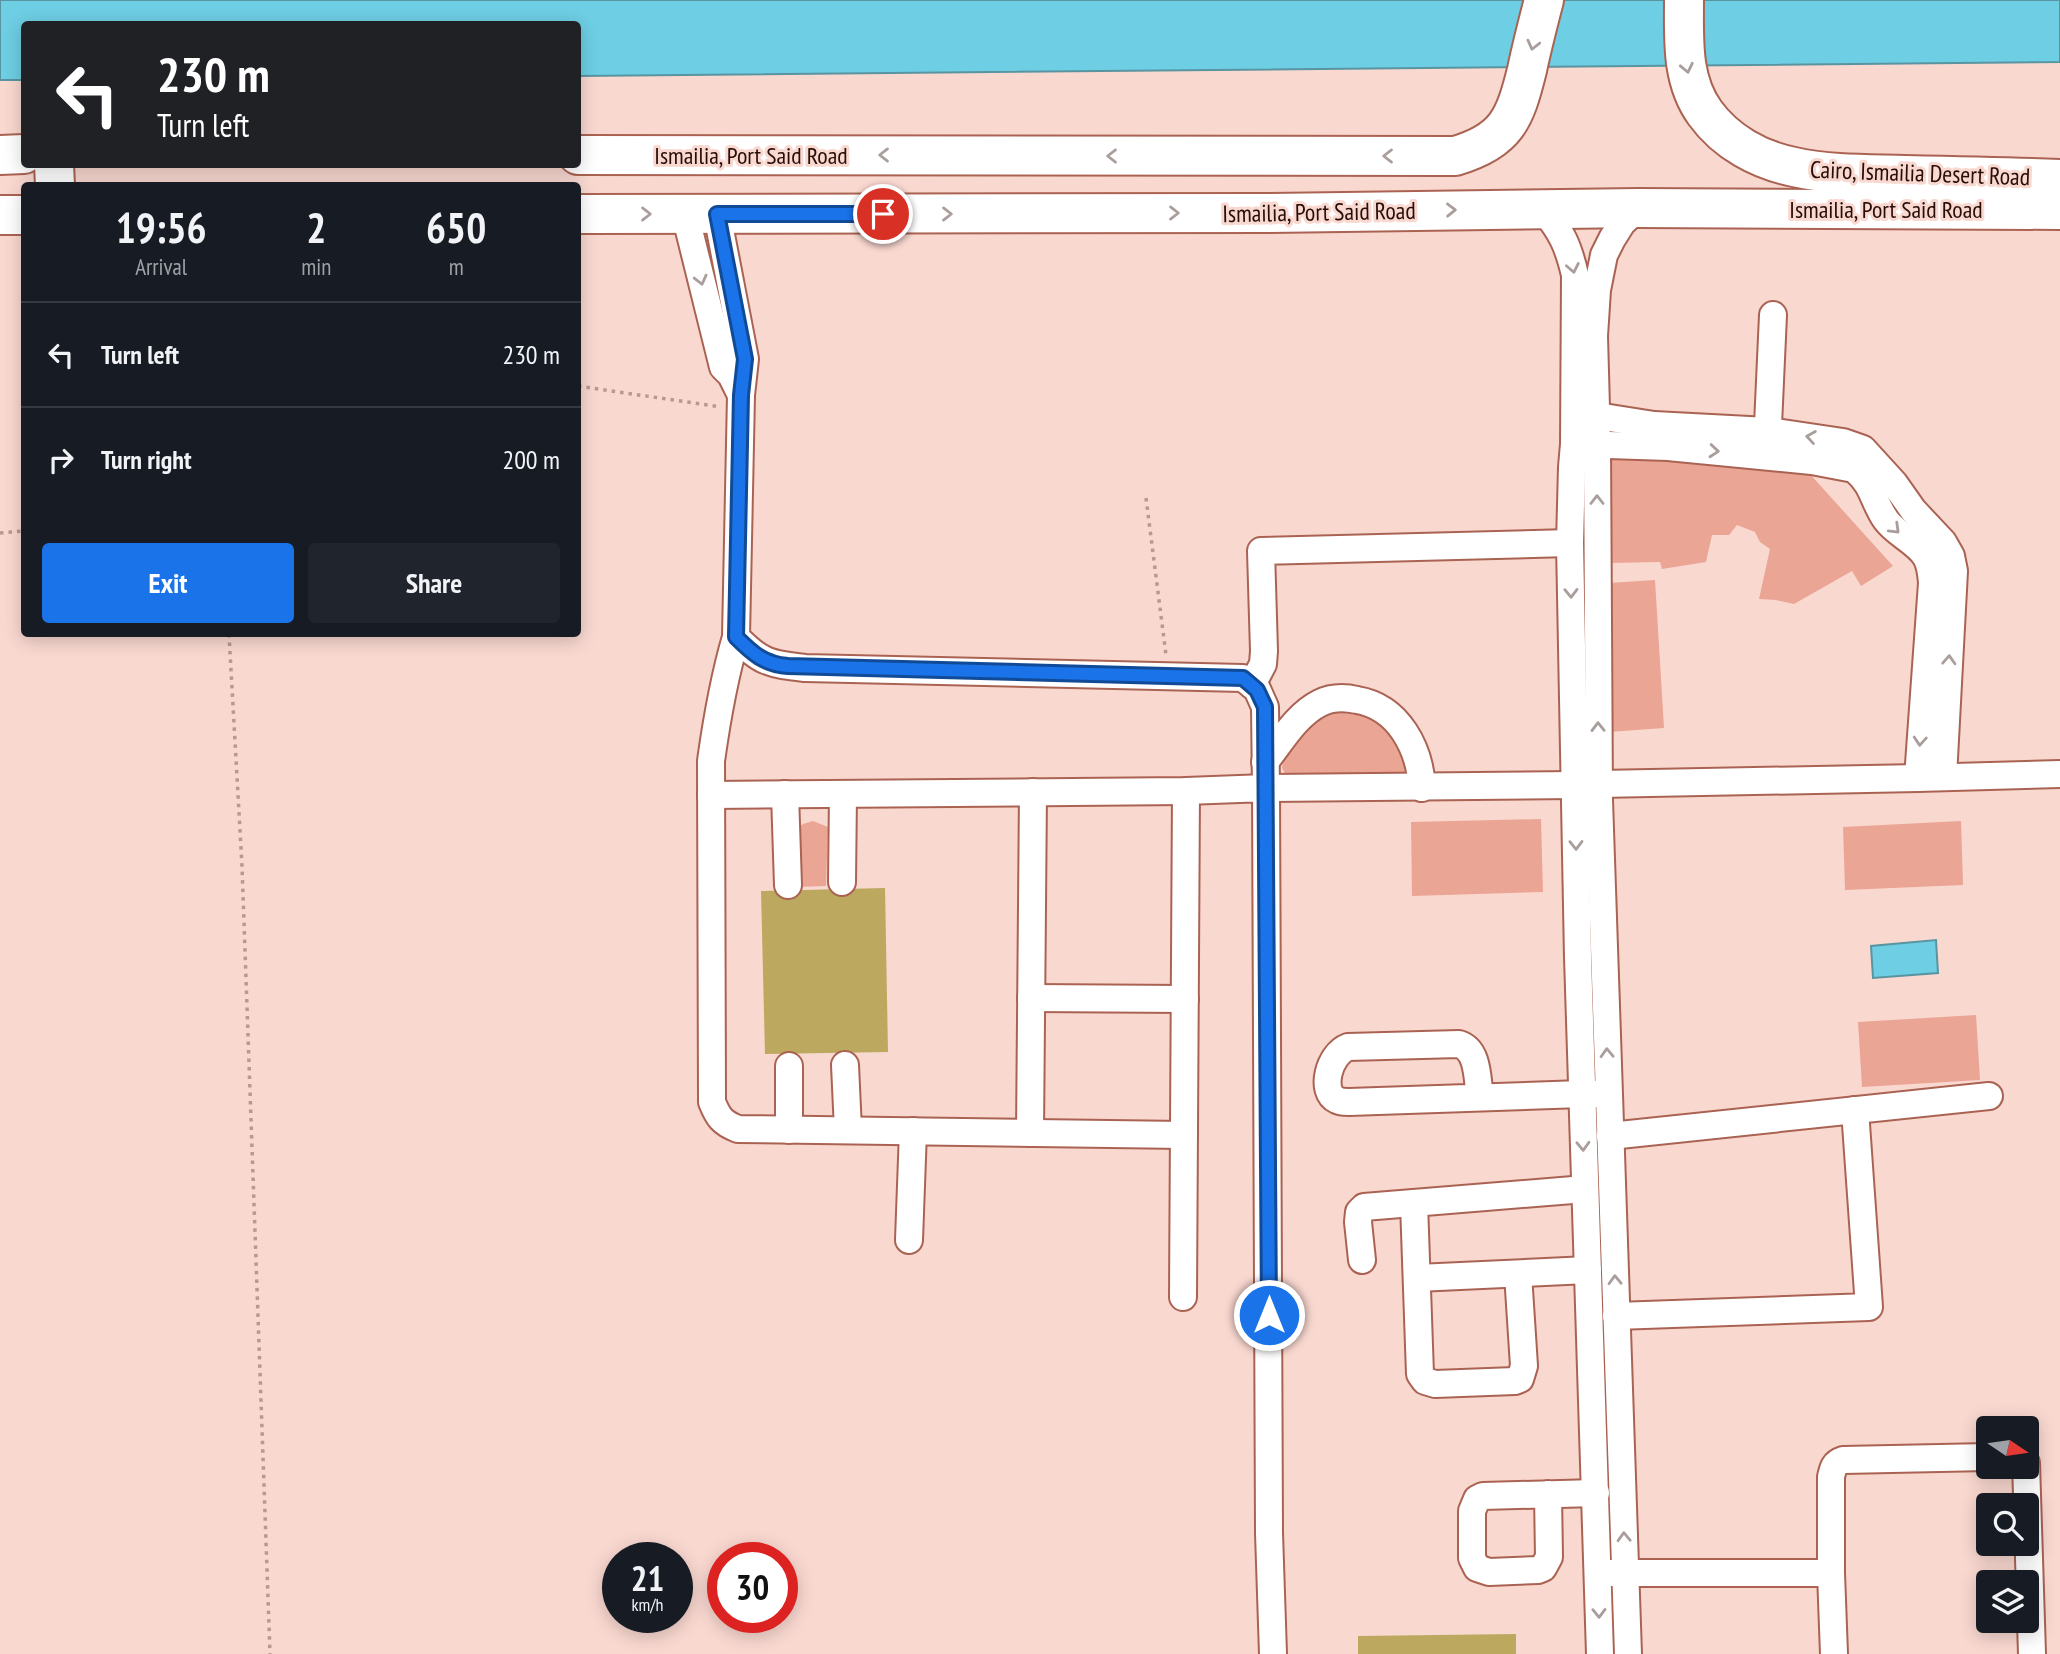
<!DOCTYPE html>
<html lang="en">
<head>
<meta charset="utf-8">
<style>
  body { margin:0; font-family:"PT Sans Narrow",sans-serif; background:#20242c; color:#f1f3f6; height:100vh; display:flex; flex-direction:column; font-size:26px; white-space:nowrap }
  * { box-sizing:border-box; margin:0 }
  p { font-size:23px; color:#9ea1a6 }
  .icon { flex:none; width:38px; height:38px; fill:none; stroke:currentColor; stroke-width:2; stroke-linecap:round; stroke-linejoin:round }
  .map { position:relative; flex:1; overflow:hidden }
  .sheet { position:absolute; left:21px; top:182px; width:560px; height:455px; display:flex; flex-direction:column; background:#171b24; border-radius:7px; box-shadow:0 4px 18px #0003 }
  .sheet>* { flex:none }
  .banner { position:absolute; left:21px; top:21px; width:560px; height:147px; border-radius:7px; box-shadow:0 4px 18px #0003; background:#202124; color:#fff; overflow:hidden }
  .needle { width:46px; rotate:103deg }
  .buttons { position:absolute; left:1976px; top:1416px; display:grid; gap:14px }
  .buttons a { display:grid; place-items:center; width:63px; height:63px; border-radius:7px; background:#171b24; box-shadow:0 4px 18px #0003; font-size:35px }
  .speed { position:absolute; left:602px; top:1542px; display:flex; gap:14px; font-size:35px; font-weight:700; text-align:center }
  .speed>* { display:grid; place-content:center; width:91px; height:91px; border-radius:50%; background:#171b24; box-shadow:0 4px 18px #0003; line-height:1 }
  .speed small { font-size:18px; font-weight:400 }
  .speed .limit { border:10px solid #d22; background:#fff; color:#111 }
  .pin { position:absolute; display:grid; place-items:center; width:60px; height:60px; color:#fff; margin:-30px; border:4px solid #fff; border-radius:50%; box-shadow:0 2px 7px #0007 }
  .me { position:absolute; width:77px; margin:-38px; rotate:0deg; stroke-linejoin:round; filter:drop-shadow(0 0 5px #0008) }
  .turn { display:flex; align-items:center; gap:24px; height:147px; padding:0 21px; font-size:32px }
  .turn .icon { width:91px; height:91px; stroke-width:2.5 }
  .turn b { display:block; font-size:49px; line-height:60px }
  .eta { display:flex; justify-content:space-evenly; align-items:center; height:119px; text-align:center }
  .eta b { font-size:42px; font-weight:700; line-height:49px }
  .action { display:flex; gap:14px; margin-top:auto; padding:14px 21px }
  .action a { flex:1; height:80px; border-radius:7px; background:#1a73e8; color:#fff; font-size:28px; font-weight:700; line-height:80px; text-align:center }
  .action a+a { background:#20242c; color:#f1f3f6 }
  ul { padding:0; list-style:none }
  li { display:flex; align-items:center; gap:21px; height:105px; padding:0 21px; border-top:2px solid #363941 }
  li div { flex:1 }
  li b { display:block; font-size:26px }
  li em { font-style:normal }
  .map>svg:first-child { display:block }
  .green { fill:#eba594 }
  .water { fill:#6ecee3; stroke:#5994a1; stroke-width:2 }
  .building { fill:#bda860 }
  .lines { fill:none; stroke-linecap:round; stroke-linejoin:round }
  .minor-casing { stroke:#aa6353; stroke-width:30 }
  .highway-casing { stroke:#aa6353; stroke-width:42 }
  .path { stroke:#b89891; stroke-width:3.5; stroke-dasharray:3.5 5; stroke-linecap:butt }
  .minor { stroke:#fff; stroke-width:26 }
  .highway { stroke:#fff; stroke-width:38 }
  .oneway { stroke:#a99e9c }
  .route-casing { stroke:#114b97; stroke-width:18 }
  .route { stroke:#1a73e8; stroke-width:12 }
  .labels { text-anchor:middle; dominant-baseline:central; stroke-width:6; stroke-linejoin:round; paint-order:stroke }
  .street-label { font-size:24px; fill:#290d08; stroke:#f9d8d0 }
</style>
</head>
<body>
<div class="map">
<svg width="2060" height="1654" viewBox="0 0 2060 1654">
  <rect width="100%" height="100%" fill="#f9d8d0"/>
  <g class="green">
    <path d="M1609,446L1809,473L1893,566L1861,586L1852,571L1794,604L1776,600L1759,599L1770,549L1760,542L1755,532L1737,525L1729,535H1712L1706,562L1662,569L1660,562L1609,563Z"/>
    <path d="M1655,580L1664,728L1609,732V583Z"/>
    <path d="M1340,705L1388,724L1411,774L1286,775L1282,768L1283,762L1303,727Z"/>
    <path d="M1541,819L1543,892L1412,896L1411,822Z"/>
    <path d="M813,821L828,827L826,886L798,887V828L803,824Z"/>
    <path d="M1961,821L1963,885L1845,890L1843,827Z"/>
    <path d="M1976,1015L1980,1080L1862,1087L1858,1022Z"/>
  </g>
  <g class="water">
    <path d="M0,0H2060V62L578,76V24H24V80H0Z"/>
    <path d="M1936,940L1938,973L1873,978L1871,946Z"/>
  </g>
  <g class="building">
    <path d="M885,888L888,1052L765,1054L761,891Z"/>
    <path d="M1516,1634V1654H1358V1636Z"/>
  </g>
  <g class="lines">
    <g class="minor-casing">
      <g id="minor">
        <path d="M1543,209C1562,233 1568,245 1575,275L1574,444L1572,467L1570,543L1578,957L1600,1654"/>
        <path d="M685,214L723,367L731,375L741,395"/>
        <path d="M717,214L745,359L741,395L736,637C761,663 770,664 805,668L1243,678L1257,689L1265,707L1266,788L1575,785"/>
        <path d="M1597,416L1654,425L1768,431L1843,442L1863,449L1894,483L1913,510L1943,542L1951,556L1954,571L1943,777"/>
        <path d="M1579,444L1668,447L1812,461L1854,469C1874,485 1873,502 1886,520C1896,534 1917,542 1926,557C1931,566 1931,573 1932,583L1918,778"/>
        <path d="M1767,447L1773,315"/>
        <path d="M736,637C724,678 717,718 711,761L712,1102C718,1117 722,1123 738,1129L1184,1135"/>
        <path d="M1252,685L1263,664L1264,651L1261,551L1570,543"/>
        <path d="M1265,762C1281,742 1296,715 1320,703C1332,697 1344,697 1357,700C1399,707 1420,749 1422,788"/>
        <path d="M1599,784L1918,778L2060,774"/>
        <path d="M785,794L788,885"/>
        <path d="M711,795L1186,791L1266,788L1269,1533L1273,1654"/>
        <path d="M842,882L843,794"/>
        <path d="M1031,998L1185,999"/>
        <path d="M845,1065L848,1130"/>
        <path d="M789,1066V1130"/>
        <path d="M1480,1097C1477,1080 1479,1050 1459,1044L1348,1047C1329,1054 1319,1092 1337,1100C1340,1102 1345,1102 1349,1102L1582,1094H1597"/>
        <path d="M1030,1133L1033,792"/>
        <path d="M1610,1136L1989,1096"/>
        <path d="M1414,1203L1420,1374L1425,1381L1435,1384L1515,1381L1520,1379L1524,1366L1518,1274"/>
        <path d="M909,1240L913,1131"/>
        <path d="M1362,1260L1358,1222L1359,1212L1364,1207L1585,1189"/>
        <path d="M1417,1278L1588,1270"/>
        <path d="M1183,1297L1186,791"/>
        <path d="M1616,1316L1869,1307L1855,1110"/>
        <path d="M2026,1463L2032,1654"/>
        <path d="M1548,1494L1549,1557L1543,1568L1538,1570L1489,1572L1477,1568L1472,1558V1511L1477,1499L1483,1496L1596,1493"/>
        <path d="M1610,1573H1831L1834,1654"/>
        <path d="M1831,1573V1477C1833,1468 1834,1463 1843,1460L1988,1457"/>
        <path d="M1628,1654L1599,800L1597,444L1594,336L1597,290L1604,255L1612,239L1622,223L1638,208"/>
      </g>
    </g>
    <g class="highway-casing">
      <g id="highway">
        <path d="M1684,0C1684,39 1681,80 1705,113C1726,142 1759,160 1794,167C1830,175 1869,174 1905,175C1957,176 2008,177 2060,179"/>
        <path d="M0,155L24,154"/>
        <path d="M578,155L1455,156C1507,141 1515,118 1527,70C1532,46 1538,23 1544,0"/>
        <path d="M54,164L55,186"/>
        <path d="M578,214L1269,213L1638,208L2060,210"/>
        <path d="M0,215H24"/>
      </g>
    </g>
    <g class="path">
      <path d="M578,386L721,407"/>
      <path d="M1146,498L1166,655"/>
      <path d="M0,533L24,531"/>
      <path d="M229,634L242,866L270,1654"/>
    </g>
    <use href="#minor" class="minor"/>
    <use href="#highway" class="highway"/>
  </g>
  <defs><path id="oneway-chevron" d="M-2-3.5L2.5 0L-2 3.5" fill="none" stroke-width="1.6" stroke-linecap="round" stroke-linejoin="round" transform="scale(1.75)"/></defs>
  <g class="oneway">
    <use href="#oneway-chevron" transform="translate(1533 45) rotate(104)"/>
    <use href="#oneway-chevron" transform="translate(1687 68) rotate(78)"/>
    <use href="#oneway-chevron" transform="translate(884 155) rotate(-180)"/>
    <use href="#oneway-chevron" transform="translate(1112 156) rotate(-180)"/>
    <use href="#oneway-chevron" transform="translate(1388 156) rotate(-180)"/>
    <use href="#oneway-chevron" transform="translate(1451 210) rotate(-1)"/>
    <use href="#oneway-chevron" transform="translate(1174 213)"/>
    <use href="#oneway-chevron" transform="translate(646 214)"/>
    <use href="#oneway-chevron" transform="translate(947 214)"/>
    <use href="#oneway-chevron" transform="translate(1573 268) rotate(79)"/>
    <use href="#oneway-chevron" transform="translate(701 280) rotate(76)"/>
    <use href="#oneway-chevron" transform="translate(1811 437) rotate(-171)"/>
    <use href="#oneway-chevron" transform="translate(1714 451) rotate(5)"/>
    <use href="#oneway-chevron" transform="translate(1597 500) rotate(-90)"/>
    <use href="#oneway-chevron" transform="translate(1895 529) rotate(44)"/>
    <use href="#oneway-chevron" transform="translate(1571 593) rotate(89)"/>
    <use href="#oneway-chevron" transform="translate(1949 660) rotate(-87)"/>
    <use href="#oneway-chevron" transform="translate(1598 727) rotate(-91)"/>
    <use href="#oneway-chevron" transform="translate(1920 741) rotate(94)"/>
    <use href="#oneway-chevron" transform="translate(1576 845) rotate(89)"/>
    <use href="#oneway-chevron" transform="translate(1607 1053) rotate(-92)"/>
    <use href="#oneway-chevron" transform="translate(1583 1146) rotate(88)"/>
    <use href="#oneway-chevron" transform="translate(1615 1280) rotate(-92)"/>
    <use href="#oneway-chevron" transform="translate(1624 1537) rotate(-92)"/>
    <use href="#oneway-chevron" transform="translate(1599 1613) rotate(89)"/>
  </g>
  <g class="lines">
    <g class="route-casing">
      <path id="route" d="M883,214H717L745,359L741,395L736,637C753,654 764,664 788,666L1243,678L1257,690L1265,707L1269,1315"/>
    </g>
    <use href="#route" class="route"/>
  </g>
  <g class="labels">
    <g class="street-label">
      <text x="751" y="155">Ismailia, Port Said Road</text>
      <text transform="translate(1920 173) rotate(2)">Cairo, Ismailia Desert Road</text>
      <text x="1886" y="209">Ismailia, Port Said Road</text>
      <text transform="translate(1319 212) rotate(-1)">Ismailia, Port Said Road</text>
    </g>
  </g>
</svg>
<div class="buttons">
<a><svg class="needle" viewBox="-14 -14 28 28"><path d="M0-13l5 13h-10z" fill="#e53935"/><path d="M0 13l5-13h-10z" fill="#9ea1a6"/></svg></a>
<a><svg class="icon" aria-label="search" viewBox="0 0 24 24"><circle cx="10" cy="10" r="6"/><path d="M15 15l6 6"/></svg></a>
<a><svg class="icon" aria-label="layers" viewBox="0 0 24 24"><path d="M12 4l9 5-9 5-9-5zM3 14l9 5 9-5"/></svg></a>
</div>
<div class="speed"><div>21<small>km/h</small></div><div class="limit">30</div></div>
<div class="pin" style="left:883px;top:214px;background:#d93025"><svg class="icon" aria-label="arrive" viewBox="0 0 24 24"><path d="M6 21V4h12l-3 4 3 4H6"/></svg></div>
<svg class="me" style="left:1269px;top:1315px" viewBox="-20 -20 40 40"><circle r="17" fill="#1a73e8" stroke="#fff" stroke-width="3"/><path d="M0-11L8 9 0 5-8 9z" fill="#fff"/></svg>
<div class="banner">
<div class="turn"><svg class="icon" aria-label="left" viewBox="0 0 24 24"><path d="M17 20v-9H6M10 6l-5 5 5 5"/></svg><div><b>230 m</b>Turn left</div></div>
</div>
<section class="sheet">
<div class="eta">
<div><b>19:56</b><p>Arrival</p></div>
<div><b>2</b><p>min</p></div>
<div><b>650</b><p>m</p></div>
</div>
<ul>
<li><svg class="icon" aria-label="left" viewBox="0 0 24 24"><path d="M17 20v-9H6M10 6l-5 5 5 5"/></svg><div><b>Turn left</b></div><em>230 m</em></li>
<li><svg class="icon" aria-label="right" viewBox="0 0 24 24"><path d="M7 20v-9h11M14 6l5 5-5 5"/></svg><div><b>Turn right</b></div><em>200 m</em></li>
</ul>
<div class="action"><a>Exit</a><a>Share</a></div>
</section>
</div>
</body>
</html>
